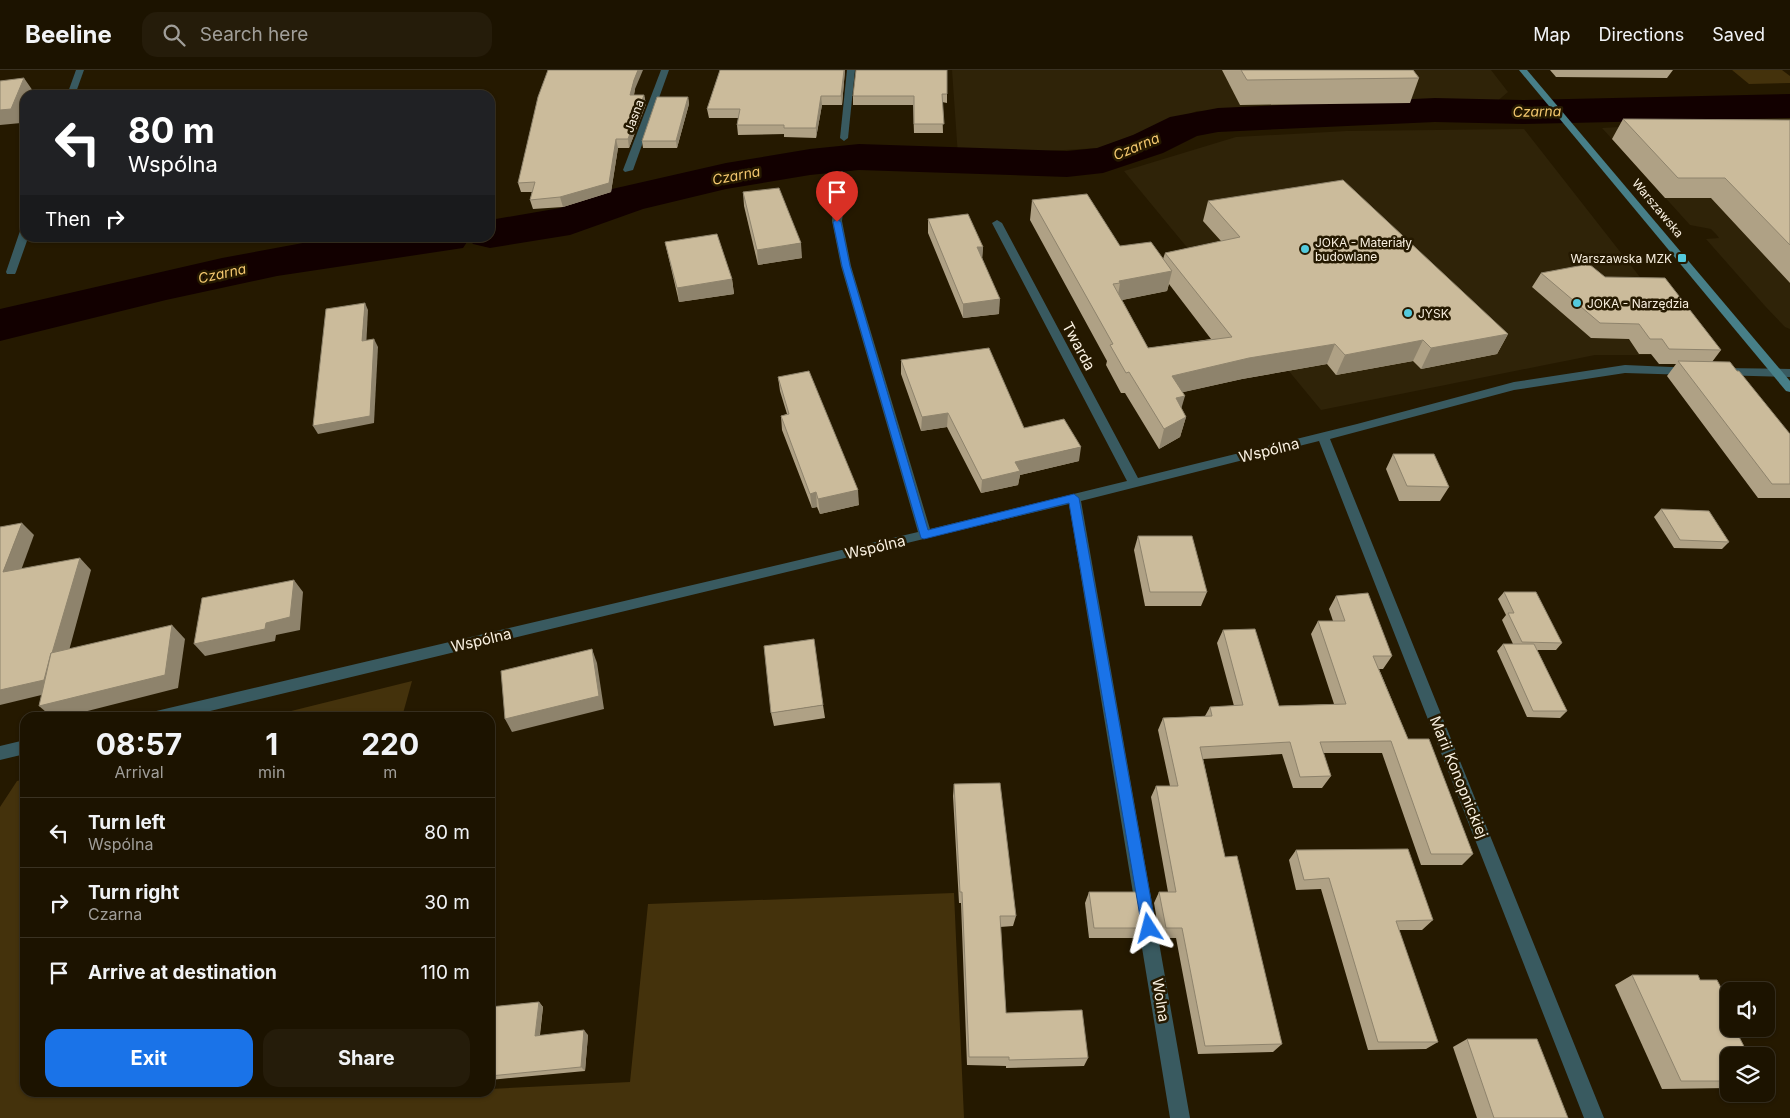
<!DOCTYPE html>
<html lang="en">
<head>
<meta charset="utf-8">
<style>
  body { margin:0; font-family:Inter,sans-serif; background:#251c0a; color:#f1f3f6; height:100vh; display:flex; flex-direction:column; font-size:19px; white-space:nowrap }
  * { box-sizing:border-box; margin:0 }
  p { font-size:16px; color:#a09e99 }
  .icon { flex:none; width:28px; height:28px; fill:none; stroke:currentColor; stroke-width:2; stroke-linecap:round; stroke-linejoin:round }
  .map { position:relative; flex:1; overflow:hidden }
  .drawer { position:absolute; left:20px; top:642px; width:475px; height:385px; display:flex; flex-direction:column; background:#1c1300; border-radius:15px; box-shadow:0 1px 4px #0004,0 0 0 1px #3a3222 }
  .drawer>* { flex:none }
  .guide { position:absolute; left:20px; top:20px; width:475px; height:152px; border-radius:15px; box-shadow:0 1px 4px #0004,0 0 0 1px #3a3222; background:#202124; color:#fff; overflow:hidden }
  .tools { position:absolute; left:1720px; top:912px; display:grid; gap:10px }
  .tools a { display:grid; place-items:center; width:55px; height:55px; border-radius:10px; background:#1c1300; box-shadow:0 1px 4px #0004,0 0 0 1px #3a3222; font-size:25px }
  .pin { position:absolute; display:grid; place-items:center; width:42px; height:42px; color:#fff; margin:-51px -21px; border-radius:50% 50% 50% 0; rotate:-45deg; box-shadow:0 0 5px #0007 }
  .pin .icon { rotate:45deg }
  .me { position:absolute; width:55px; margin:-28px; rotate:351deg; stroke-linejoin:round; filter:drop-shadow(0 0 4px #0008) }
  .turn { display:flex; align-items:center; gap:18px; height:105px; padding:0 25px; font-size:22px }
  .turn .icon { width:65px; height:65px; stroke-width:2.5 }
  .turn b { display:block; font-size:35px; line-height:42px }
  .then { display:flex; align-items:center; height:48px; padding:0 25px; background:#0003; gap:10px; font-size:19px }
  .eta { display:flex; justify-content:space-evenly; align-items:center; height:85px; text-align:center }
  .eta b { font-size:30px; font-weight:700; line-height:35px }
  .action { display:flex; gap:10px; margin-top:auto; padding:10px 25px }
  .action a { flex:1; height:58px; border-radius:15px; background:#1a73e8; color:#fff; font-size:20px; font-weight:700; line-height:58px; text-align:center }
  .action a+a { background:#251c0a; color:#f1f3f6 }
  ul { padding:0; list-style:none }
  li { display:flex; align-items:center; gap:15px; height:70px; padding:0 25px; border-top:1px solid #3a3222 }
  li div { flex:1 }
  li b { display:block; font-size:19px }
  li em { font-style:normal }
  header { display:flex; align-items:center; gap:30px; box-sizing:border-box; height:70px; padding:0 25px; background:#1c1300; border-bottom:1px solid #3a3222 }
  header strong { font-size:24px }
  nav { display:flex; gap:28px; margin-inline-start:auto; font-size:18px }
  .search { width:350px; height:45px; background:#251c0a; display:flex; align-items:center; gap:12px; box-sizing:border-box; padding:0 18px; border-radius:15px; color:#a09e99; font-size:19px }
  .map>svg:first-child { display:block }
  .built { fill:#2f2308 }
  .green { fill:#44320c }
  .lines { fill:none; stroke-linecap:round; stroke-linejoin:round }
  .river { fill:#120000; fill-rule:evenodd }
  .minor { fill:#395a60; fill-rule:evenodd }
  .secondary { fill:#477f88; fill-rule:evenodd }
  .wall { fill:#afa185; fill-rule:evenodd }
  .shaded-wall { fill:#8e836c }
  .building { fill:#cbbb9b; stroke:#8e836c }
  .route { fill:#1a73e8; stroke:#114b97 }
  .poi-dot { fill:#54cadd; stroke:#251900; stroke-width:2 }
  .labels { text-anchor:middle; dominant-baseline:central; stroke-width:5; stroke-linejoin:round; paint-order:stroke }
  .far-street-label { font-size:12px; fill:#faf1e1; stroke:#251900 }
  .far-poi-label { font-size:12px; fill:#faf1e1; stroke:#251900; text-anchor:start }
  .far-water-label { font-size:14px; font-style:italic; fill:#f3c76e; stroke:#251900 }
  .street-label { font-size:15px; fill:#faf1e1; stroke:#251900 }
</style>
</head>
<body>
<header>
<strong>Beeline</strong>
<div class="search"><svg class="icon" aria-label="search" viewBox="0 0 24 24"><circle cx="10" cy="10" r="6"/><path d="M15 15l6 6"/></svg>Search here</div>
<nav><a>Map</a><a>Directions</a><a>Saved</a></nav>
</header>
<div class="map">
<svg width="1790" height="1048" viewBox="0 0 1790 1048">
  <rect width="100%" height="100%" fill="#251900"/>
  <g class="built">
    <path d="M952,0H1491L1508,22L1495,33L1197,41L1099,78L958,86Z"/>
    <path d="M1790,47V259L1785,257L1765,236L1706,169L1719,168L1716,164L1711,159L1690,155L1602,58Z"/>
    <path d="M1524,59L1701,285H1595L1321,340L1124,101L1236,67L1347,61Z"/>
  </g>
  <g class="green">
    <path d="M1732,0H1782L1790,6V13L1749,14Z"/>
    <path d="M412,611L402,647H267Z"/>
    <path d="M25,709V1022L359,1023L358,1027L434,1023L490,1022V1019L630,1012L648,834L954,823L964,1048H0V737L17,711Z"/>
  </g>
  <g class="lines">
    <path class="river" d="M1790,24V48L1523,54L1435,52L1218,62L1197,66L1163,83L1103,103L1067,107L859,100L810,105L726,119L643,139L570,165L490,178L473,174L469,169L463,178L277,206L166,230L0,271V239L222,188L330,168H490V150L560,138L612,119L726,93L810,79L859,74L1067,81L1097,78L1133,65L1170,47L1218,38L1435,28L1523,30Z"/>
    <g class="minor">
      <path d="M76,0H84L75,25H67Z"/>
      <path d="M661,0H669L633,100L625,102L623,100Z"/>
      <path d="M847,0H855L848,68L844,71L840,68Z"/>
      <path d="M842,101L847,104L842,151L851,196L930,459L1127,411L992,153L997,150L1002,153L1138,408L1357,354L1514,312L1625,295L1694,298V304L1690,305L1625,303L1514,320L1330,369L1604,1048H1584L1319,371L1081,431L1190,1048H1170L1069,434L181,648H145L147,643L152,642L918,462L841,196L832,151L837,104Z"/>
      <path d="M25,158V168H28L16,202L15,204H7L6,202L20,161Z"/>
      <path d="M1721,298L1790,299V307L1717,305L1715,302Z"/>
      <path d="M25,670V684L0,690V676Z"/>
    </g>
    <path class="secondary" d="M1519,0H1527L1790,311V322L1786,321Z"/>
  </g>
  <g class="wall">
    <path d="M845,0L842,35H822L816,68L784,67V64L738,65L737,55L739,48H709L707,39Z"/>
    <path d="M1222,0H1413L1419,8L1410,33L1240,35Z"/>
    <path d="M1550,0H1673L1667,8L1556,7Z"/>
    <path d="M635,19L634,25H644L646,34L629,78H618L611,122L563,137L533,139L530,130L532,122H521L518,113Z"/>
    <path d="M947,24V33L942,32L943,63H914L913,35H853V26Z"/>
    <path d="M688,27L689,34L677,78H643L642,71Z"/>
    <path d="M1623,49L1790,50V213L1711,128H1665L1612,69Z"/>
    <path d="M743,122L802,188L758,195L744,136Z"/>
    <path d="M1032,130L1120,176L1163,189L1165,183L1221,171L1203,151L1208,131L1508,264L1497,284L1421,299L1413,291L1336,305L1327,294L1242,309L1183,322L1181,338L1186,347L1180,367L1159,379L1125,323H1121L1106,295L1107,291L1030,150ZM1169,214L1211,269L1148,278L1122,230L1167,221Z"/>
    <path d="M928,149L983,177L982,188L999,244L963,248L928,163Z"/>
    <path d="M665,172L732,209L734,224L679,232Z"/>
    <path d="M1541,203L1605,207L1721,280L1712,292L1790,364V428H1758L1667,306L1676,294H1659L1651,284H1639L1629,269L1591,268L1532,217Z"/>
    <path d="M901,290L1024,358L1079,391L1020,405L1018,415L981,423L947,357L921,361L901,304Z"/>
    <path d="M778,307L859,435L820,444L817,437L812,438L782,360L781,346L787,344L780,321Z"/>
    <path d="M1393,384L1449,417L1440,431H1399L1386,399Z"/>
    <path d="M1661,439L1729,472L1722,479L1674,478L1654,447Z"/>
    <path d="M1138,466L1207,522L1201,536H1145L1134,480Z"/>
    <path d="M1504,522L1562,573L1556,580H1537L1567,641L1560,648L1527,647L1497,581L1503,574H1513L1502,550L1506,545L1498,529Z"/>
    <path d="M1336,526L1392,586L1383,599H1379L1408,669L1473,784L1462,795H1421L1382,683H1323L1331,706L1322,718H1293L1282,684L1203,689L1225,787L1282,974L1273,982L1198,984L1176,868H1160L1154,833L1159,822H1168L1151,727L1156,716H1170L1158,660L1163,648L1205,646L1210,637L1234,636L1217,573L1223,560L1279,636L1334,634L1311,564L1318,551H1333L1329,539Z"/>
    <path d="M823,635L825,648L774,656L771,643Z"/>
    <path d="M954,714L1016,846L1013,856L1000,857L1006,943L1088,988L1084,996L1006,998V996L967,995L961,833H959L953,726Z"/>
    <path d="M1296,780L1433,850L1422,860H1399L1438,972L1426,979L1368,980L1321,819L1296,820L1289,790Z"/>
    <path d="M1089,822L1144,858L1139,868H1089L1085,833Z"/>
    <path d="M1632,905L1729,959V1018L1662,1019L1615,915Z"/>
    <path d="M539,932L543,937L540,965H588L585,1001L490,1010V937Z"/>
    <path d="M1467,969L1568,1048H1477L1453,977Z"/>
  </g>
  <g class="shaded-wall">
    <path d="M638,0H643L635,19L632,34L630,25L634,10Z"/>
    <path d="M844,0H845L842,35L841,26Z"/>
    <path d="M24,8L33,21L32,25H25V42L21,53L0,55V40Z"/>
    <path d="M644,25L646,34L629,78L628,69Z"/>
    <path d="M821,26L822,35L816,68V58Z"/>
    <path d="M688,27L689,34L677,78L676,71Z"/>
    <path d="M616,69L618,78L611,122L563,137L560,127Z"/>
    <path d="M801,173L802,188L758,195L757,180Z"/>
    <path d="M977,177H983L982,191Z"/>
    <path d="M1172,201L1167,221L1117,231L1120,213L1119,211Z"/>
    <path d="M732,209L734,224L679,232L677,218Z"/>
    <path d="M1000,229L999,244L963,248V234Z"/>
    <path d="M365,233L368,240L366,279L362,271Z"/>
    <path d="M1508,264L1497,284L1421,299L1431,278Z"/>
    <path d="M374,269L378,277L374,353L318,364L313,356Z"/>
    <path d="M1423,270L1413,291L1336,305L1345,285Z"/>
    <path d="M1335,274L1327,294L1242,309L1166,326L1172,306L1249,288Z"/>
    <path d="M1185,326L1179,346L1176,328Z"/>
    <path d="M948,343L947,357L921,361L922,347Z"/>
    <path d="M1186,347L1180,367L1159,379L1164,359Z"/>
    <path d="M1081,377L1079,391L1020,405L1018,415L981,423L982,410L1015,392Z"/>
    <path d="M858,420L859,435L820,444L818,429Z"/>
    <path d="M816,422L817,437L812,438L810,424Z"/>
    <path d="M22,453L34,465L16,514L3,502Z"/>
    <path d="M80,488L91,500L58,621L0,635V620Z"/>
    <path d="M294,510L303,522L300,560L276,565L275,571L205,586L194,574Z"/>
    <path d="M172,555L185,569L178,618L60,648H53L39,636Z"/>
    <path d="M592,579L597,593L604,639L512,662L505,649Z"/>
    <path d="M539,932L543,937L539,970L535,966Z"/>
    <path d="M584,960L588,965L585,1001L581,997Z"/>
  </g>
  <g class="building">
    <path d="M548,0H638L634,10L630,25H644L628,69H616L609,113L560,127L530,130L535,112L518,113L538,27Z"/>
    <path d="M720,0H844L841,26H821L816,58H784V55H737L740,39H707Z"/>
    <path d="M856,0H947V24H942L944,54H914V26H853Z"/>
    <path d="M1241,0H1413L1419,8L1247,10Z"/>
    <path d="M24,8L11,39L0,40V11Z"/>
    <path d="M657,27H688L676,71H642Z"/>
    <path d="M1623,49L1790,50V175L1725,108H1678Z"/>
    <path d="M1343,110L1508,264L1431,278L1423,270L1345,285L1335,274L1249,288L1172,306L1185,326L1176,328L1186,347L1164,359L1129,302L1126,303L1110,275L1113,274L1032,130L1087,124L1120,176L1151,172L1172,201L1119,211L1120,213L1113,214L1148,278L1232,267L1165,183L1240,167L1208,131Z"/>
    <path d="M779,118L801,173L757,180L743,122Z"/>
    <path d="M968,144L983,177H977L1000,229L963,234L928,149Z"/>
    <path d="M717,164L732,209L677,218L665,172Z"/>
    <path d="M1589,194L1605,207L1665,208L1721,280L1669,279L1662,269H1650L1639,254L1600,253L1541,203Z"/>
    <path d="M365,233L362,271L374,269L370,346L313,356L326,239Z"/>
    <path d="M989,278L1024,358L1064,349L1081,377L1015,392L1020,401L982,410L948,343L922,347L901,290Z"/>
    <path d="M1678,291L1730,292L1737,301H1739L1790,364V414H1772Z"/>
    <path d="M809,301L858,420L818,429L816,422L810,424L781,346L789,344L778,307Z"/>
    <path d="M1393,384H1434L1449,417L1407,416Z"/>
    <path d="M1661,439L1709,441L1729,472L1680,470Z"/>
    <path d="M22,453L3,502L80,488L52,583H51L44,610L0,620V457Z"/>
    <path d="M1138,466H1192L1207,522H1150Z"/>
    <path d="M294,510L290,547L266,553L265,559L194,574L202,528Z"/>
    <path d="M1504,522H1536L1562,573L1522,572L1508,543H1514Z"/>
    <path d="M1368,523L1392,586H1373L1408,669H1429L1473,784H1431L1391,671L1320,672L1331,706L1300,707L1290,672L1200,677L1225,787L1237,786L1282,974L1205,976L1182,858H1166L1159,822H1176L1156,716H1178L1163,648L1212,646L1210,637L1243,635L1223,560L1255,559L1279,636L1346,634L1318,551H1345L1336,526Z"/>
    <path d="M172,555L165,605L39,636L51,583Z"/>
    <path d="M814,569L823,635L771,643L764,576Z"/>
    <path d="M1503,574H1534L1567,641H1533Z"/>
    <path d="M592,579L599,626L505,649L501,601Z"/>
    <path d="M1000,713L1016,846H1000L1006,943L1082,940L1088,988L1009,990V987H969L962,822H960L954,714Z"/>
    <path d="M1408,779L1433,850L1396,851L1438,972H1378L1329,808L1304,810L1296,780Z"/>
    <path d="M1089,822H1138L1144,858H1094Z"/>
    <path d="M1632,905H1698L1700,910H1717L1729,933V959H1735L1749,986H1729V1011H1681Z"/>
    <path d="M539,932L535,966L584,960L581,997L490,1006V937Z"/>
    <path d="M1467,969H1537L1568,1048H1494Z"/>
  </g>
  <path class="route" d="M837,149L841,152L850,196L928,460L1074,424L1079,428L1156,858L1154,863L1149,865L1144,863L1142,858L1069,433L924,469L921,468L842,196L833,152Z"/>
  <g class="poi-dot">
    <circle cx="1305" cy="179" r="5"/>
    <rect x="1677" y="183" width="10" height="10" rx="2.5"/>
    <circle cx="1577" cy="233" r="5"/>
    <circle cx="1408" cy="243" r="5"/>
  </g>
  <g class="labels">
    <g class="far-street-label">
      <text transform="translate(634 46) rotate(-70)">Jasna</text>
      <text transform="translate(1658 138) rotate(50)">Warszawska</text>
    </g>
    <g class="far-poi-label">
      <text x="1315" y="172">JOKA - Materiały<tspan x="1315" dy="14">budowlane</tspan></text>
      <text x="1672" y="188" text-anchor="end">Warszawska MZK</text>
      <text x="1587" y="233">JOKA - Narzędzia</text>
      <text x="1418" y="243">JYSK</text>
    </g>
    <g class="far-water-label">
      <text transform="translate(1537 41) rotate(-1)">Czarna</text>
      <text transform="translate(1136 76) rotate(-23)">Czarna</text>
      <text transform="translate(736 105) rotate(-11)">Czarna</text>
      <text transform="translate(222 203) rotate(-12)">Czarna</text>
    </g>
    <g class="street-label">
      <text transform="translate(1079 276) rotate(62)">Twarda</text>
      <text transform="translate(1269 380) rotate(-14)">Wspólna</text>
      <text transform="translate(875 477) rotate(-13)">Wspólna</text>
      <text transform="translate(481 570) rotate(-13)">Wspólna</text>
      <text transform="translate(1459 707) rotate(68)">Marii Konopnickiej</text>
      <text transform="translate(1161 930) rotate(81)">Wolna</text>
    </g>
  </g>
</svg>
<div class="tools">
<a><svg class="icon" aria-label="sound" viewBox="0 0 24 24"><path d="M4 9h4l5-4v14l-5-4H4zM17 9q2 3 0 6"/></svg></a>
<a><svg class="icon" aria-label="layers" viewBox="0 0 24 24"><path d="M12 4l9 5-9 5-9-5zM3 14l9 5 9-5"/></svg></a>
</div>
<div class="pin" style="left:837px;top:152px;background:#d93025"><svg class="icon" aria-label="arrive" viewBox="0 0 24 24"><path d="M6 21V4h12l-3 4 3 4H6"/></svg></div>
<svg class="me" style="left:1149px;top:858px" viewBox="-20 -20 40 40"><path d="M0-17L14 15 0 8-14 15z" fill="#1a73e8" stroke="#fff" stroke-width="4"/></svg>
<div class="guide">
<div class="turn"><svg class="icon" aria-label="left" viewBox="0 0 24 24"><path d="M17 20v-9H6M10 6l-5 5 5 5"/></svg><div><b>80 m</b>Wspólna</div></div>
<div class="then">Then<svg class="icon" aria-label="right" viewBox="0 0 24 24"><path d="M7 20v-9h11M14 6l5 5-5 5"/></svg></div>
</div>
<section class="drawer">
<div class="eta">
<div><b>08:57</b><p>Arrival</p></div>
<div><b>1</b><p>min</p></div>
<div><b>220</b><p>m</p></div>
</div>
<ul>
<li><svg class="icon" aria-label="left" viewBox="0 0 24 24"><path d="M17 20v-9H6M10 6l-5 5 5 5"/></svg><div><b>Turn left</b><p>Wspólna</p></div><em>80 m</em></li>
<li><svg class="icon" aria-label="right" viewBox="0 0 24 24"><path d="M7 20v-9h11M14 6l5 5-5 5"/></svg><div><b>Turn right</b><p>Czarna</p></div><em>30 m</em></li>
<li><svg class="icon" aria-label="arrive" viewBox="0 0 24 24"><path d="M6 21V4h12l-3 4 3 4H6"/></svg><div><b>Arrive at destination</b></div><em>110 m</em></li>
</ul>
<div class="action"><a>Exit</a><a>Share</a></div>
</section>
</div>
</body>
</html>
